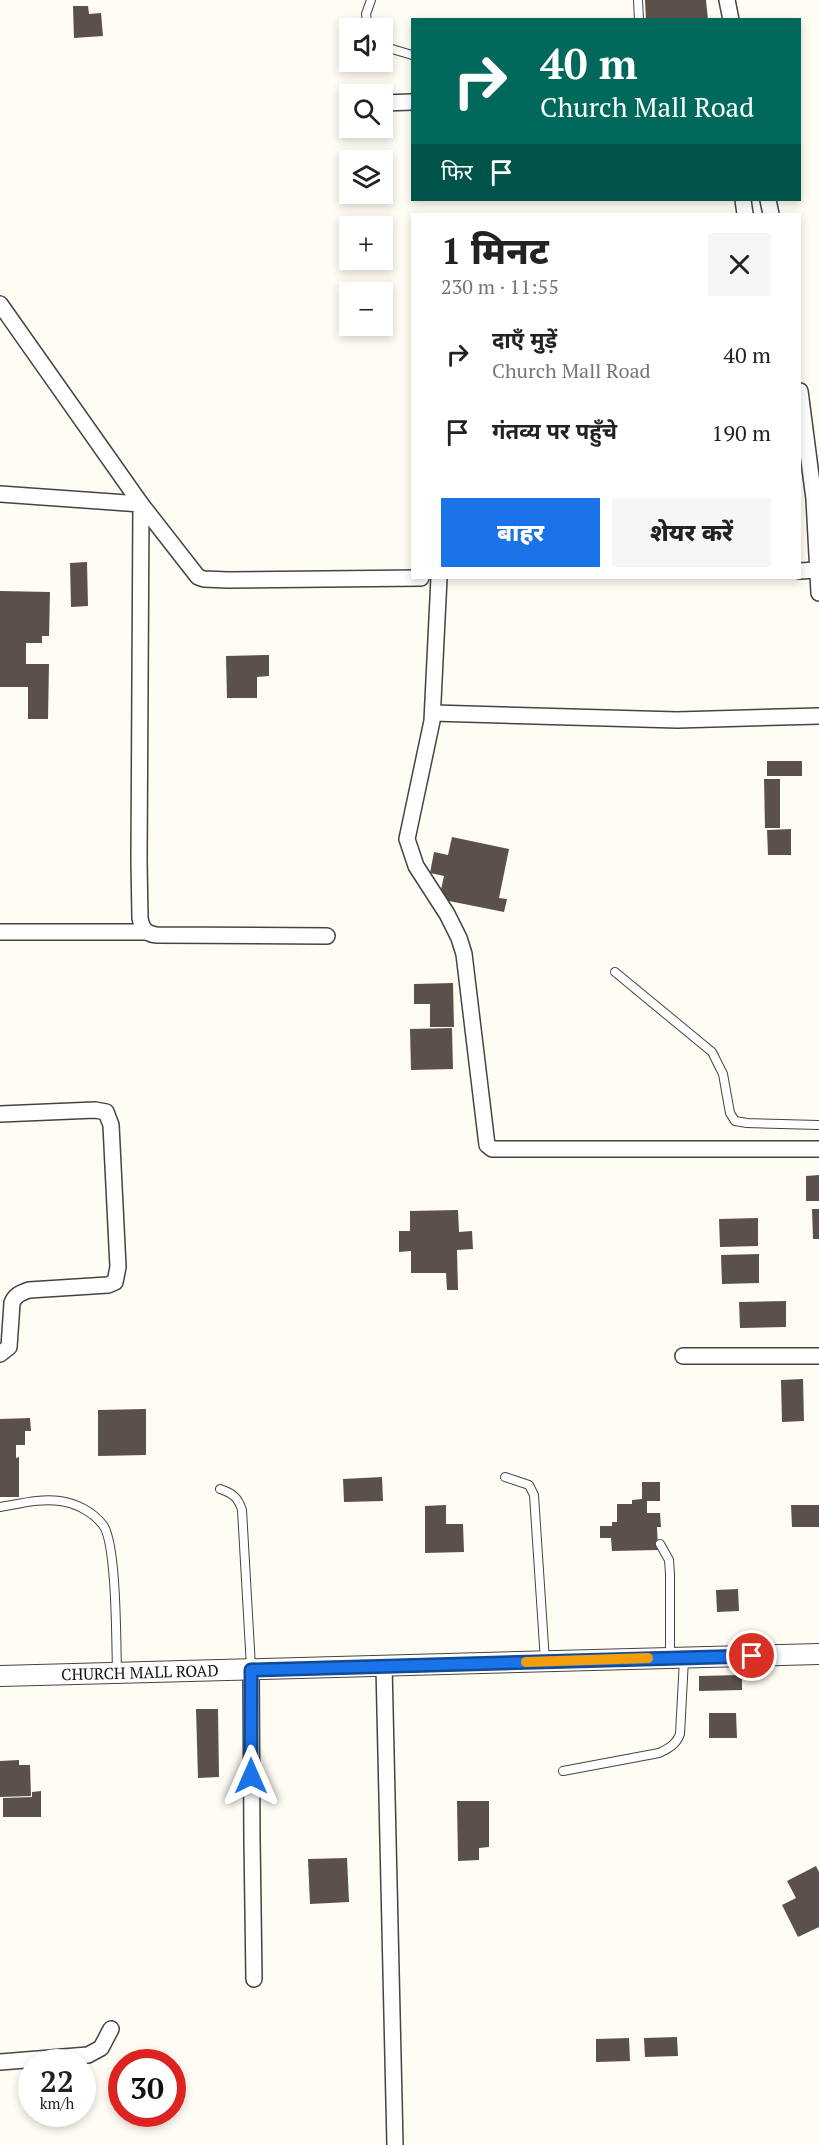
<!DOCTYPE html>
<html lang="hi">
<head>
<meta charset="utf-8">
<style>
  body { margin:0; font-family:"PT Serif","Noto Sans Devanagari",serif; background:#f6f6f6; color:#222; height:100vh; display:flex; flex-direction:column; font-size:22px; white-space:nowrap }
  * { box-sizing:border-box; margin:0 }
  p { font-size:20px; color:#767676 }
  .icon { flex:none; width:33px; height:33px; fill:none; stroke:currentColor; stroke-width:2; stroke-linecap:round; stroke-linejoin:round }
  .map { position:relative; flex:1; overflow:hidden }
  .drawer { position:absolute; left:411px; top:213px; width:390px; height:366px; display:flex; flex-direction:column; background:#fff; border-radius:0px; box-shadow:0 3px 9px #0003 }
  .drawer>* { flex:none }
  .top-card { position:absolute; left:411px; top:18px; width:390px; height:183px; border-radius:0px; box-shadow:0 3px 9px #0003; background:#00695c; color:#fff; overflow:hidden }
  .fabs { position:absolute; left:339px; top:18px; display:grid; gap:12px }
  .fabs a { display:grid; place-items:center; width:54px; height:54px; border-radius:0px; background:#fff; box-shadow:0 3px 9px #0003; font-size:30px }
  .speed { position:absolute; left:18px; top:2049px; display:flex; gap:12px; font-size:30px; font-weight:700; text-align:center }
  .speed>* { display:grid; place-content:center; width:78px; height:78px; border-radius:50%; background:#fff; box-shadow:0 3px 9px #0003; line-height:1 }
  .speed small { font-size:15px; font-weight:400 }
  .speed .limit { border:9px solid #d22; background:#fff; color:#111 }
  .pin { position:absolute; display:grid; place-items:center; width:51px; height:51px; color:#fff; margin:-26px; border:3px solid #fff; border-radius:50%; box-shadow:0 2px 6px #0007 }
  .me { position:absolute; width:66px; margin:-33px; rotate:0deg; stroke-linejoin:round; filter:drop-shadow(0 0 4px #0008) }
  .turn { display:flex; align-items:center; gap:21px; height:126px; padding:0 30px; font-size:27px }
  .turn .icon { width:78px; height:78px; stroke-width:2.5 }
  .turn b { display:block; font-size:42px; line-height:51px }
  .then { display:flex; align-items:center; height:57px; padding:0 30px; background:#0003; gap:12px; font-size:22px }
  .round { display:grid; place-items:center; flex:none; width:63px; height:63px; border-radius:0px; background:#f6f6f6 }
  .headline { display:flex; align-items:center; justify-content:space-between; height:102px; padding:0 30px }
  h1 { font-size:36px; font-weight:800; line-height:45px }
  .button { display:flex; gap:12px; margin-top:auto; padding:12px 30px }
  .button a { flex:1; height:69px; border-radius:0px; background:#1a73e8; color:#fff; font-size:24px; font-weight:800; line-height:69px; text-align:center }
  .button a+a { background:#f6f6f6; color:#222 }
  ul { padding:0; list-style:none }
  li { display:flex; align-items:center; gap:18px; height:78px; padding:0 30px }
  li div { flex:1 }
  li b { display:block; font-size:22px }
  li em { font-style:normal }
  .map>svg:first-child { display:block }
  .building { fill:#5b504b }
  .lines { fill:none; stroke-linecap:round; stroke-linejoin:round }
  .service-casing { stroke:#444; stroke-width:10 }
  .minor-casing { stroke:#444; stroke-width:18 }
  .tertiary-casing { stroke:#444; stroke-width:22 }
  .service { stroke:#fff; stroke-width:8 }
  .minor { stroke:#fff; stroke-width:15 }
  .tertiary { stroke:#fff; stroke-width:20 }
  .route-casing { stroke:#114b97; stroke-width:15 }
  .route { stroke:#1a73e8; stroke-width:10 }
  .slow { stroke:#f59e0b; stroke-width:10 }
  .labels { text-anchor:middle; dominant-baseline:central; stroke-width:6; stroke-linejoin:round; paint-order:stroke }
  .street-label { font-size:16px; fill:#111; stroke:#fff }
</style>
</head>
<body>
<div class="map">
<svg width="819" height="2145" viewBox="0 0 819 2145">
  <rect width="100%" height="100%" fill="#fffcf4"/>
  <g class="building">
    <path d="M645,0H706L708,20H646Z"/>
    <path d="M73,6H88L89,14L101,13L103,36L74,38Z"/>
    <path d="M87,562L88,606L71,607L70,563Z"/>
    <path d="M0,591L50,592L49,636H42V643H26V664H49L48,719H28V687H0Z"/>
    <path d="M269,655V676L257,677V698H227L226,656Z"/>
    <rect x="767" y="761" width="35" height="15"/>
    <path d="M764,779H780V828H765Z"/>
    <path d="M791,829V855H768L767,830Z"/>
    <path d="M452,837L509,849L499,898L507,899L504,912L439,899L444,876L430,873L434,852L448,855Z"/>
    <path d="M453,983L454,1027H430V1004H414V984Z"/>
    <path d="M452,1028L453,1069L411,1070L410,1029Z"/>
    <path d="M819,1175V1201H806V1176Z"/>
    <path d="M812,1209H819V1239H813Z"/>
    <path d="M458,1210L459,1232L472,1231L473,1249L457,1250L458,1290H447L446,1273H411V1251L399,1252V1231H410V1211Z"/>
    <path d="M758,1218V1246L720,1247L719,1219Z"/>
    <path d="M759,1254V1283L722,1284L721,1255Z"/>
    <path d="M786,1301V1327L740,1328L739,1302Z"/>
    <path d="M803,1379L804,1421L782,1422L781,1380Z"/>
    <path d="M146,1409V1455L98,1456V1410Z"/>
    <path d="M30,1418L31,1431H25V1445H16V1458L19,1457V1497H0V1419Z"/>
    <path d="M382,1477L383,1501L344,1502L343,1479Z"/>
    <path d="M642,1482H660V1501H647V1513H660L661,1527H657L658,1550L612,1551L611,1538H600V1526H612V1522H617V1504H632V1500L642,1499Z"/>
    <path d="M446,1505V1524H463L464,1552L425,1553V1506Z"/>
    <path d="M791,1505H819V1527H792Z"/>
    <path d="M738,1589L739,1611L717,1612L716,1590Z"/>
    <path d="M742,1675V1690L699,1691V1676Z"/>
    <path d="M196,1709H218L219,1777L198,1778Z"/>
    <path d="M709,1713H736L737,1738H709Z"/>
    <path d="M19,1760V1765H30L31,1796L0,1797V1761Z"/>
    <path d="M41,1791V1817H3V1798L32,1797V1792Z"/>
    <path d="M457,1801H489V1847L479,1848V1860L458,1861Z"/>
    <path d="M347,1858L349,1902L310,1904L308,1859Z"/>
    <path d="M816,1866L819,1872V1927L798,1937L782,1905L796,1898L787,1881Z"/>
    <path d="M677,2037L678,2056L645,2057L644,2038Z"/>
    <path d="M629,2038L630,2061L596,2062V2039Z"/>
  </g>
  <g class="lines">
    <g class="service-casing">
      <g id="service">
        <path d="M638,0L639,20"/>
        <path d="M368,28L366,14L371,0"/>
        <path d="M382,46L412,55"/>
        <path d="M615,972L712,1052L723,1074L730,1113L735,1121L747,1123L819,1125"/>
        <path d="M505,1477L529,1485L534,1495L545,1661"/>
        <path d="M220,1489C232,1493 238,1497 242,1510L251,1667"/>
        <path d="M0,1507C19,1504 40,1498 60,1501C76,1503 93,1512 103,1525C117,1544 116,1644 117,1672"/>
        <path d="M660,1544L669,1560L670,1574V1657"/>
        <path d="M563,1771L659,1753C669,1748 676,1745 680,1734L684,1659"/>
      </g>
    </g>
    <g class="minor-casing">
      <g id="minor">
        <path d="M727,0L731,20"/>
        <path d="M382,103L412,102"/>
        <path d="M743,200L745,214"/>
        <path d="M768,200L771,214"/>
        <path d="M0,304L141,504L198,577L204,579L228,580L421,578"/>
        <path d="M800,391L814,499L819,593"/>
        <path d="M0,494L141,504L139,861L140,918C142,929 146,934 157,935L327,936"/>
        <path d="M800,571L817,570"/>
        <path d="M439,578L432,721L407,839L416,866L447,914L459,938L464,954L487,1145L492,1149H819"/>
        <path d="M433,713L677,720L819,716"/>
        <path d="M0,932H146"/>
        <path d="M0,1114L95,1110L106,1112L111,1125L118,1267L115,1282L108,1285L29,1290C21,1293 15,1295 12,1303L9,1347L0,1354"/>
        <path d="M683,1356H819"/>
        <path d="M384,1666L395,2145"/>
        <path d="M251,1670L252,1840L254,1979"/>
        <path d="M0,2062L88,2055L101,2048L111,2029"/>
      </g>
    </g>
    <g class="tertiary-casing">
      <g id="tertiary">
        <path id="s1" d="M0,1676L819,1654"/>
      </g>
    </g>
    <use href="#service" class="service"/>
    <use href="#minor" class="minor"/>
    <use href="#tertiary" class="tertiary"/>
  </g>
  <g class="lines">
    <g class="route-casing">
      <path id="route" d="M251,1776V1670L752,1656"/>
    </g>
    <use href="#route" class="route"/>
    <path class="slow" d="M526,1662L648,1658"/>
  </g>
  <g class="labels">
    <g class="street-label">
      <text stroke="none"><textPath href="#s1" startOffset="140">CHURCH MALL ROAD</textPath></text>
    </g>
  </g>
</svg>
<div class="fabs">
<a><svg class="icon" aria-label="sound" viewBox="0 0 24 24"><path d="M4 9h4l5-4v14l-5-4H4zM17 9q2 3 0 6"/></svg></a>
<a><svg class="icon" aria-label="search" viewBox="0 0 24 24"><circle cx="10" cy="10" r="6"/><path d="M15 15l6 6"/></svg></a>
<a><svg class="icon" aria-label="layers" viewBox="0 0 24 24"><path d="M12 4l9 5-9 5-9-5zM3 14l9 5 9-5"/></svg></a>
<a>+</a>
<a>−</a>
</div>
<div class="speed"><div>22<small>km/h</small></div><div class="limit">30</div></div>
<div class="pin" style="left:752px;top:1656px;background:#d93025"><svg class="icon" aria-label="arrive" viewBox="0 0 24 24"><path d="M6 21V4h12l-3 4 3 4H6"/></svg></div>
<svg class="me" style="left:251px;top:1776px" viewBox="-20 -20 40 40"><path d="M0-17L14 15 0 8-14 15z" fill="#1a73e8" stroke="#fff" stroke-width="4"/></svg>
<div class="top-card">
<div class="turn"><svg class="icon" aria-label="right" viewBox="0 0 24 24"><path d="M7 20v-9h11M14 6l5 5-5 5"/></svg><div><b>40 m</b>Church Mall Road</div></div>
<div class="then">फिर<svg class="icon" aria-label="arrive" viewBox="0 0 24 24"><path d="M6 21V4h12l-3 4 3 4H6"/></svg></div>
</div>
<section class="drawer">
<div class="headline"><div><h1>1 मिनट</h1><p>230 m · 11:55</p></div><a class="round"><svg class="icon" aria-label="close" viewBox="0 0 24 24"><path d="M6 6l12 12M18 6L6 18"/></svg></a></div>
<ul>
<li><svg class="icon" aria-label="right" viewBox="0 0 24 24"><path d="M7 20v-9h11M14 6l5 5-5 5"/></svg><div><b>दाएँ मुड़ें</b><p>Church Mall Road</p></div><em>40 m</em></li>
<li><svg class="icon" aria-label="arrive" viewBox="0 0 24 24"><path d="M6 21V4h12l-3 4 3 4H6"/></svg><div><b>गंतव्य पर पहुँचे</b></div><em>190 m</em></li>
</ul>
<div class="button"><a>बाहर</a><a>शेयर करें</a></div>
</section>
</div>
</body>
</html>
